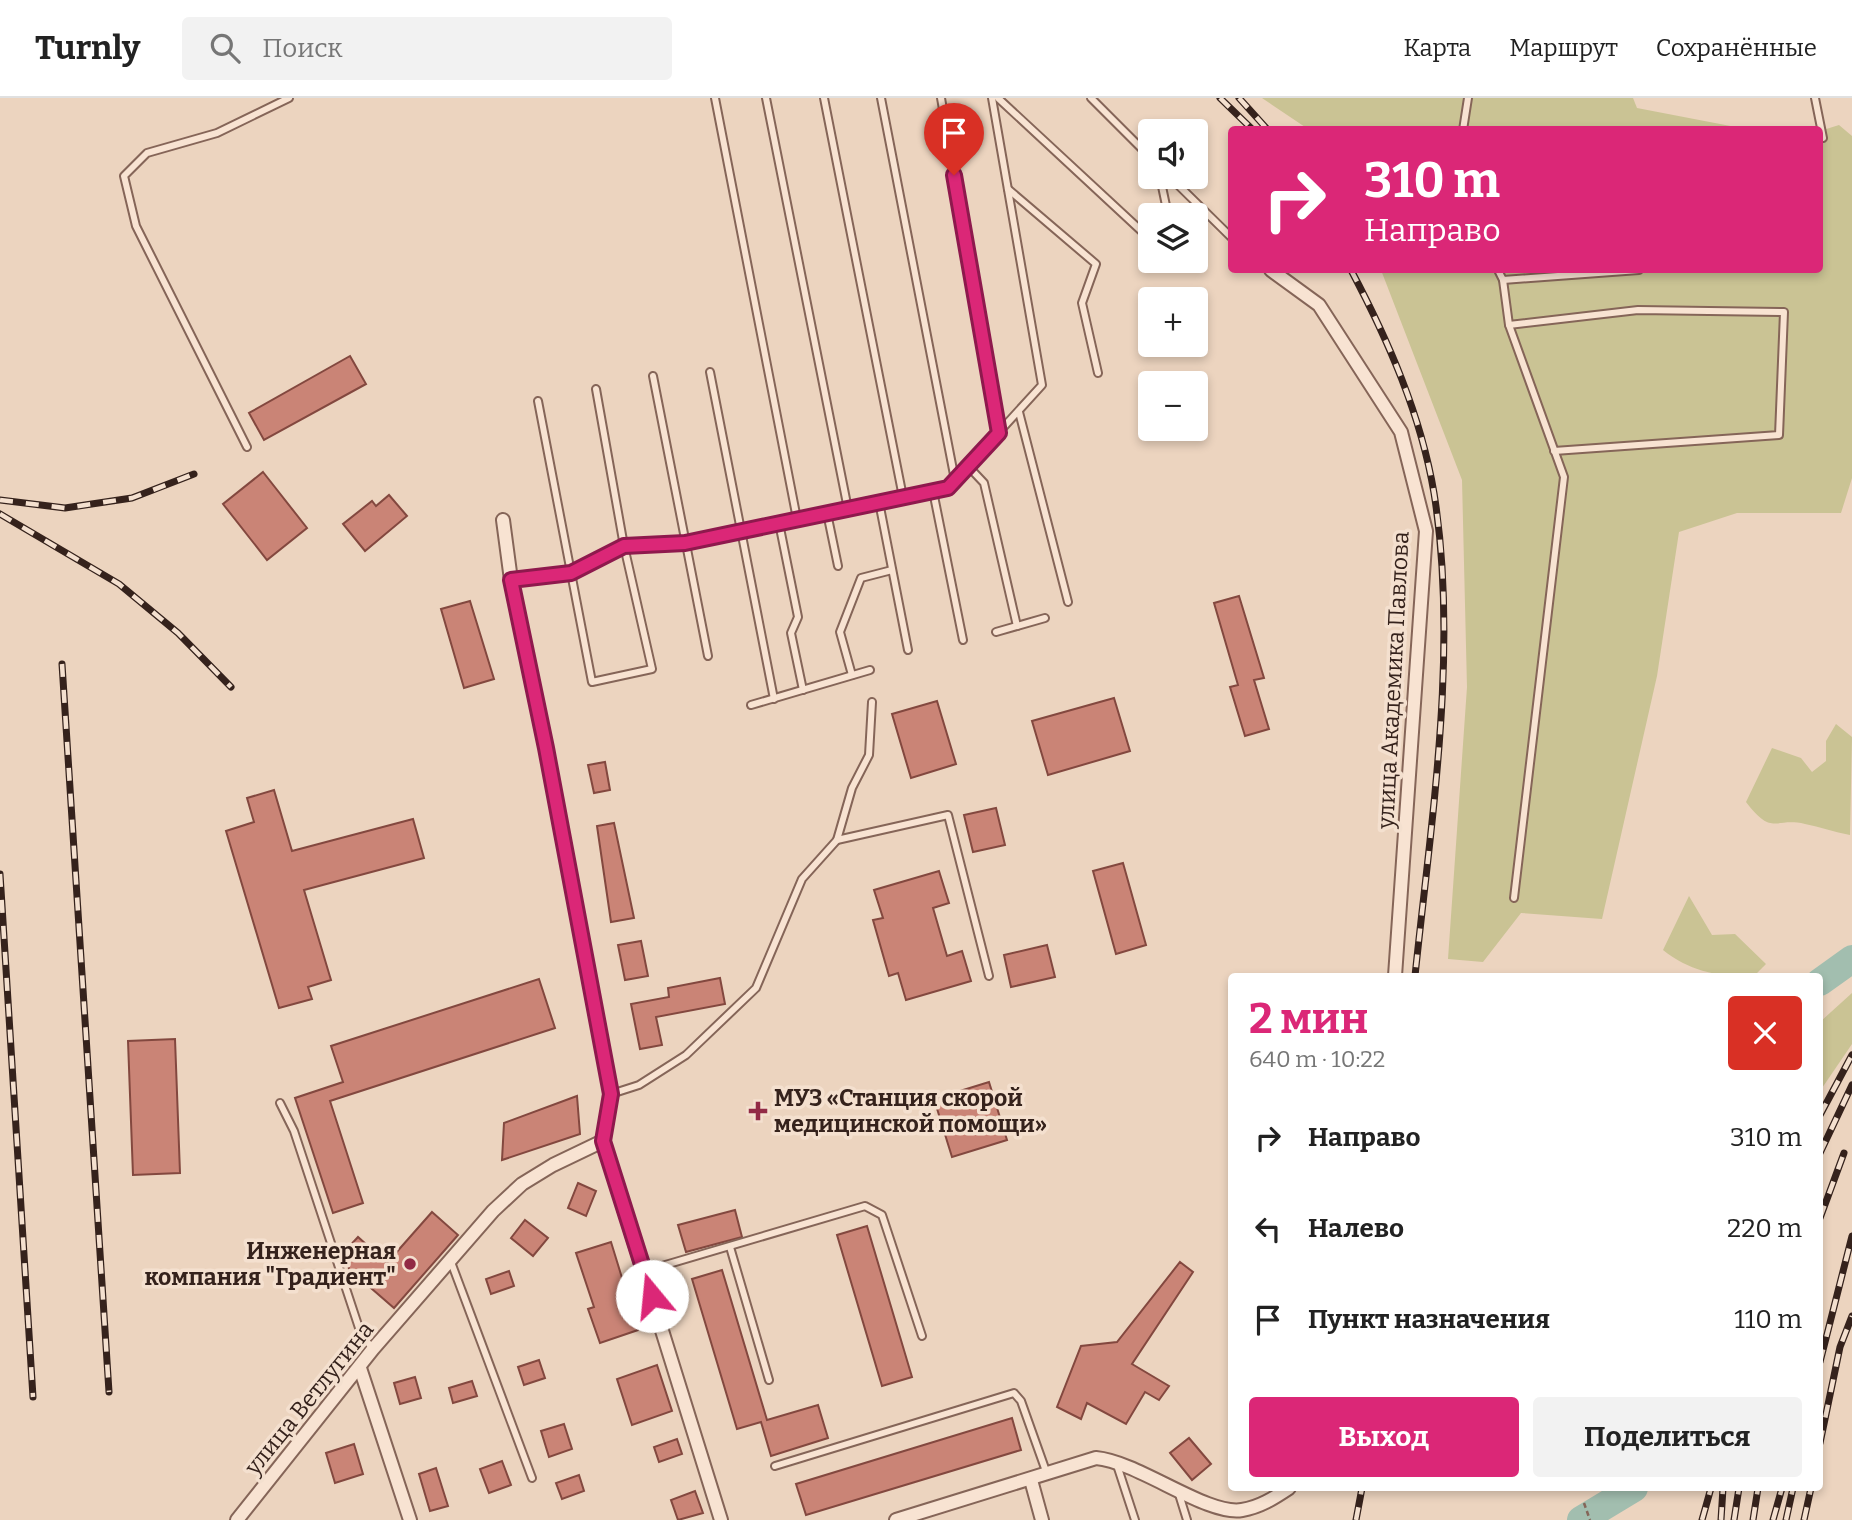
<!DOCTYPE html>
<html lang="ru">
<head>
<meta charset="utf-8">
<style>
  body { margin:0; font-family:Bitter,serif; background:#f2f2f2; color:#222; height:100vh; display:flex; flex-direction:column; font-size:26px; white-space:nowrap }
  * { box-sizing:border-box; margin:0 }
  p { font-size:23px; color:#767676 }
  .icon { flex:none; width:38px; height:38px; fill:none; stroke:currentColor; stroke-width:2; stroke-linecap:round; stroke-linejoin:round }
  .map { position:relative; flex:1; overflow:hidden }
  .sheet { position:absolute; left:1228px; top:875px; width:595px; height:518px; display:flex; flex-direction:column; background:#fff; border-radius:7px; box-shadow:0 4px 10px #0003 }
  .sheet>* { flex:none }
  .banner { position:absolute; left:1228px; top:28px; width:595px; height:147px; border-radius:7px; box-shadow:0 4px 10px #0003; background:#db2777; color:#fff; overflow:hidden }
  .tools { position:absolute; left:1138px; top:21px; display:grid; gap:14px }
  .tools a { display:grid; place-items:center; width:70px; height:70px; border-radius:7px; background:#fff; box-shadow:0 4px 10px #0003; font-size:35px }
  .pin { position:absolute; display:grid; place-items:center; width:60px; height:60px; color:#fff; margin:-72px -30px; border-radius:50% 50% 50% 0; rotate:-45deg; box-shadow:0 0 7px #0007 }
  .pin .icon { rotate:45deg }
  .me { position:absolute; width:77px; margin:-38px; rotate:343deg; stroke-linejoin:round; filter:drop-shadow(0 0 5px #0008) }
  .turn { display:flex; align-items:center; gap:24px; height:147px; padding:0 21px; font-size:32px }
  .turn .icon { width:91px; height:91px; stroke-width:2.5 }
  .turn b { display:block; font-size:49px; line-height:60px }
  .round { display:grid; place-items:center; flex:none; width:74px; height:74px; border-radius:7px; background:#f2f2f2 }
  .headline { display:flex; align-items:center; justify-content:space-between; height:119px; padding:0 21px }
  h1 { font-size:42px; font-weight:700; line-height:52px; color:#db2777 }
  .button { display:flex; gap:14px; margin-top:auto; padding:14px 21px }
  .button a { flex:1; height:80px; border-radius:7px; background:#db2777; color:#fff; font-size:28px; font-weight:700; line-height:80px; text-align:center }
  .button a+a { background:#f2f2f2; color:#222 }
  ul { padding:0; list-style:none }
  li { display:flex; align-items:center; gap:21px; height:91px; padding:0 21px }
  li div { flex:1 }
  li b { display:block; font-size:26px }
  li em { font-style:normal }
  header { display:flex; align-items:center; gap:42px; box-sizing:border-box; height:98px; padding:0 35px; background:#fff; border-bottom:2px solid #e0e0e0 }
  header strong { font-size:33px }
  nav { display:flex; gap:38px; margin-inline-start:auto; font-size:24px }
  .search { width:490px; height:63px; background:#f2f2f2; display:flex; align-items:center; gap:18px; box-sizing:border-box; padding:0 24px; border-radius:7px; color:#767676; font-size:26px }
  .map>svg:first-child { display:block }
  .green { fill:#cac394 }
  .lines { fill:none; stroke-linecap:round; stroke-linejoin:round }
  .river { stroke:#a2beaf; stroke-width:28 }
  .building { fill:#ca8476; stroke:#83483f; stroke-width:2 }
  .service-casing { stroke:#856558; stroke-width:10 }
  .minor-casing { stroke:#856558; stroke-width:16 }
  .path { stroke:#856558; stroke-width:2.5; stroke-dasharray:5 3.5; stroke-linecap:butt }
  .service { stroke:#f8e3d2; stroke-width:6 }
  .minor { stroke:#f8e3d2; stroke-width:12 }
  .rail-casing { stroke:#35221c; stroke-width:7 }
  .rail { stroke:#f4e0cf; stroke-width:4.5; stroke-dasharray:13; stroke-linecap:butt }
  .route-casing { stroke:#8e194d; stroke-width:18 }
  .route { stroke:#db2777; stroke-width:12 }
  .poi-dot { fill:#922a45; stroke:#f4e0cf; stroke-width:2.5 }
  .labels { text-anchor:middle; dominant-baseline:central; stroke-width:7; stroke-linejoin:round; paint-order:stroke }
  .street-label { font-size:23px; fill:#35221c; stroke:#f4e0cf }
  .poi-label { font-size:23px; font-weight:bold; fill:#35221c; stroke:#f4e0cf; text-anchor:start }
</style>
</head>
<body>
<header>
<strong>Turnly</strong>
<div class="search"><svg class="icon" aria-label="search" viewBox="0 0 24 24"><circle cx="10" cy="10" r="6"/><path d="M15 15l6 6"/></svg>Поиск</div>
<nav><a>Карта</a><a>Маршрут</a><a>Сохранённые</a></nav>
</header>
<div class="map">
<svg width="1852" height="1422" viewBox="0 0 1852 1422">
  <rect width="100%" height="100%" fill="#ecd4bf"/>
  <g class="green">
    <path d="M1262,0H1633L1637,10L1746,31H1308Z"/>
    <path d="M1839,27L1852,38V380L1841,415H1737L1679,434L1657,578L1602,821L1521,815L1483,864L1448,861L1467,589L1462,382L1381,172H1820V33Z"/>
    <path d="M1836,626L1852,639L1850,737C1834,734 1820,729 1805,726C1774,719 1773,739 1746,704L1772,650L1801,660L1812,674L1826,663V643Z"/>
    <path d="M1689,798L1712,837L1735,836L1766,866L1754,878C1719,879 1691,874 1663,852Z"/>
    <path d="M1852,895V946L1820,993V924Z"/>
  </g>
  <g class="lines">
    <g class="river">
      <path d="M1820,884L1852,861"/>
      <path d="M1581,1422L1634,1390"/>
    </g>
  </g>
  <g class="building">
    <path d="M350,258L366,286L264,342L249,315Z"/>
    <path d="M263,374L307,430L267,462L223,406Z"/>
    <path d="M389,397L407,418L365,453L343,426L372,403L376,408Z"/>
    <path d="M1239,498L1264,580L1254,582L1269,631L1245,638L1230,589L1238,587L1214,505Z"/>
    <path d="M470,503L494,581L464,590L441,511Z"/>
    <path d="M1114,600L1130,653L1048,677L1032,623Z"/>
    <path d="M937,603L956,666L911,680L892,616Z"/>
    <path d="M605,664L610,692L594,695L588,667Z"/>
    <path d="M274,692L292,753L413,721L424,760L304,792L331,882L308,889L312,901L279,910L226,733L254,724L247,700Z"/>
    <path d="M996,710L1005,747L973,754L964,717Z"/>
    <path d="M614,725L634,820L611,824L597,728Z"/>
    <path d="M1123,765L1146,847L1116,856L1093,773Z"/>
    <path d="M939,773L949,805L933,810L947,858L962,853L971,883L906,902L898,875L889,878L873,822L883,820L874,792Z"/>
    <path d="M641,843L648,878L625,882L618,847Z"/>
    <path d="M1047,847L1055,879L1011,889L1004,857Z"/>
    <path d="M720,880L725,906L656,919L662,947L640,951L631,906L669,899L668,890Z"/>
    <path d="M539,881L555,930L330,1003L363,1105L333,1115L295,1000L343,984L331,948Z"/>
    <path d="M175,941L180,1075L133,1077L128,943Z"/>
    <path d="M989,984L1007,1042L952,1059L934,1001Z"/>
    <path d="M577,998L580,1036L502,1062L504,1025Z"/>
    <path d="M578,1085L596,1093L586,1118L568,1110Z"/>
    <path d="M735,1112L742,1139L686,1154L678,1127Z"/>
    <path d="M432,1114L458,1137L394,1210L349,1171L345,1153L358,1139L387,1165Z"/>
    <path d="M525,1122L548,1140L533,1158L511,1140Z"/>
    <path d="M867,1128L912,1279L882,1288L837,1137Z"/>
    <path d="M611,1144L638,1232L600,1245L588,1211L594,1209L576,1155Z"/>
    <path d="M1180,1164L1193,1174L1132,1266L1169,1288L1159,1302L1145,1294L1126,1326L1087,1305L1081,1321L1057,1309L1081,1248L1117,1244Z"/>
    <path d="M722,1172L767,1322L818,1307L828,1340L771,1358L761,1324L737,1331L692,1181Z"/>
    <path d="M509,1173L514,1188L491,1196L486,1181Z"/>
    <path d="M539,1262L545,1280L524,1287L518,1269Z"/>
    <path d="M657,1267L672,1313L632,1327L617,1281Z"/>
    <path d="M415,1279L421,1300L400,1306L394,1285Z"/>
    <path d="M472,1283L477,1298L453,1305L449,1290Z"/>
    <path d="M1012,1320L1021,1352L806,1417L796,1386Z"/>
    <path d="M564,1326L572,1351L549,1359L541,1333Z"/>
    <path d="M1189,1340L1211,1366L1192,1382L1170,1355Z"/>
    <path d="M677,1341L682,1356L659,1364L654,1349Z"/>
    <path d="M354,1346L363,1376L335,1385L326,1355Z"/>
    <path d="M502,1363L511,1387L489,1395L480,1371Z"/>
    <path d="M436,1370L448,1408L430,1413L419,1376Z"/>
    <path d="M579,1377L584,1393L562,1401L556,1385Z"/>
    <path d="M695,1393L703,1415L678,1422L671,1402Z"/>
  </g>
  <g class="lines">
    <g class="service-casing">
      <g id="service">
        <path d="M715,0L797,421"/>
        <path d="M766,0L848,411"/>
        <path d="M824,0L903,399"/>
        <path d="M881,0L955,382"/>
        <path d="M941,0L999,335"/>
        <path d="M998,0L1150,141"/>
        <path d="M1091,0L1150,59"/>
        <path d="M1815,0L1823,40"/>
        <path d="M1463,32L1468,0"/>
        <path d="M1160,79L1168,117"/>
        <path d="M1170,79L1232,140"/>
        <path d="M1008,91L1096,166L1082,205L1098,275"/>
        <path d="M1498,172L1503,182L1639,172"/>
        <path d="M1503,182L1509,227L1564,379L1514,800"/>
        <path d="M1509,227L1638,212L1784,214L1779,337L1554,353"/>
        <path d="M710,274L774,601"/>
        <path d="M653,278L708,558"/>
        <path d="M538,303L592,584L652,571L624,448L596,291"/>
        <path d="M1019,314L1068,504"/>
        <path d="M247,349L136,128L124,78L147,55L217,35L289,0"/>
        <path d="M968,368L984,385L1017,528"/>
        <path d="M933,393L963,542"/>
        <path d="M879,404L908,552"/>
        <path d="M827,415L838,468"/>
        <path d="M779,425L798,519L791,535L803,592"/>
        <path d="M512,481L571,475L624,448L686,445L948,390L1042,287L992,0"/>
        <path d="M996,534L1045,520"/>
        <path d="M852,577L840,534L861,480L892,472"/>
        <path d="M751,607L870,572"/>
        <path d="M837,742L852,690L869,657L872,604"/>
        <path d="M611,996L639,987L686,957L756,890L802,781L837,742L948,717L989,878"/>
        <path d="M280,1005L294,1033L361,1236L373,1251"/>
        <path d="M730,1149L769,1282"/>
        <path d="M451,1164L532,1380"/>
        <path d="M645,1173L865,1108L882,1117L922,1238"/>
        <path d="M1117,1367L1135,1422"/>
        <path d="M775,1368L1014,1295L1021,1303L1047,1376"/>
        <path d="M1178,1393L1187,1422"/>
      </g>
    </g>
    <g class="minor-casing">
      <g id="minor">
        <path d="M1271,172L1319,207L1401,334L1426,433L1395,878"/>
        <path d="M503,422L511,482L546,650L611,996L603,1043L721,1422"/>
        <path d="M360,1270L410,1422"/>
        <path d="M1031,1382L1042,1422"/>
        <path d="M237,1422L373,1251L493,1113L522,1086L553,1067L603,1043"/>
        <path d="M896,1422L1096,1360C1139,1364 1207,1418 1242,1412C1260,1409 1274,1400 1289,1390"/>
      </g>
    </g>
    <path class="path" d="M1584,1405L1590,1422"/>
    <use href="#service" class="service"/>
    <use href="#minor" class="minor"/>
    <g class="rail-casing">
      <g id="rail">
        <path d="M1220,0L1253,32"/>
        <path d="M1239,0L1268,32"/>
        <path d="M1351,172C1388,242 1421,317 1434,395C1459,551 1431,723 1415,878"/>
        <path d="M0,402L65,410L132,400L194,376"/>
        <path d="M0,416L119,486L178,535L231,589"/>
        <path d="M62,566L109,1294"/>
        <path d="M0,776L33,1299"/>
        <path d="M1820,1017L1852,957"/>
        <path d="M1820,1055L1852,987"/>
        <path d="M1820,1120L1844,1055"/>
        <path d="M1820,1264L1852,1138"/>
        <path d="M1820,1345L1840,1249L1852,1218"/>
        <path d="M1356,1422L1362,1390"/>
        <path d="M1702,1422L1711,1390"/>
        <path d="M1721,1422L1723,1390"/>
        <path d="M1734,1422L1739,1390"/>
        <path d="M1753,1422L1758,1390"/>
        <path d="M1773,1422L1782,1390"/>
        <path d="M1786,1422L1793,1390"/>
        <path d="M1804,1422L1811,1390"/>
      </g>
    </g>
    <use href="#rail" class="rail"/>
  </g>
  <g class="lines">
    <g class="route-casing">
      <path id="route" d="M652,1198L603,1043L611,996L546,650L511,482L571,475L624,448L685,445L948,390L999,335L954,77"/>
    </g>
    <use href="#route" class="route"/>
  </g>
  <g class="poi-dot">
    <path d="M754.5 1002.5h7v7h7v7h-7v7h-7v-7h-7v-7h7z"/>
    <circle cx="410" cy="1166" r="7"/>
  </g>
  <g class="labels">
    <g class="street-label">
      <text transform="translate(1393 582) rotate(-87)">улица Академика Павлова</text>
      <text transform="translate(309 1300) rotate(-51)">улица Ветлугина</text>
    </g>
    <g class="poi-label">
      <text x="774" y="1000">МУЗ «Станция скорой<tspan x="774" dy="26">медицинской помощи»</tspan></text>
      <text x="396" y="1153" text-anchor="end">Инженерная<tspan x="396" dy="26">компания "Градиент"</tspan></text>
    </g>
  </g>
</svg>
<div class="tools">
<a><svg class="icon" aria-label="sound" viewBox="0 0 24 24"><path d="M4 9h4l5-4v14l-5-4H4zM17 9q2 3 0 6"/></svg></a>
<a><svg class="icon" aria-label="layers" viewBox="0 0 24 24"><path d="M12 4l9 5-9 5-9-5zM3 14l9 5 9-5"/></svg></a>
<a>+</a>
<a>−</a>
</div>
<div class="pin" style="left:954px;top:77px;background:#d93025"><svg class="icon" aria-label="arrive" viewBox="0 0 24 24"><path d="M6 21V4h12l-3 4 3 4H6"/></svg></div>
<svg class="me" style="left:652px;top:1198px" viewBox="-20 -20 40 40"><circle r="19" fill="#fff"/><path d="M0-13L10 11 0 6-10 11z" fill="#db2777"/></svg>
<div class="banner">
<div class="turn"><svg class="icon" aria-label="right" viewBox="0 0 24 24"><path d="M7 20v-9h11M14 6l5 5-5 5"/></svg><div><b>310 m</b>Направо</div></div>
</div>
<section class="sheet">
<div class="headline"><div><h1>2 мин</h1><p>640 m · 10:22</p></div><a class="round" style="background:#d93025;color:#fff"><svg class="icon" aria-label="close" viewBox="0 0 24 24"><path d="M6 6l12 12M18 6L6 18"/></svg></a></div>
<ul>
<li><svg class="icon" aria-label="right" viewBox="0 0 24 24"><path d="M7 20v-9h11M14 6l5 5-5 5"/></svg><div><b>Направо</b></div><em>310 m</em></li>
<li><svg class="icon" aria-label="left" viewBox="0 0 24 24"><path d="M17 20v-9H6M10 6l-5 5 5 5"/></svg><div><b>Налево</b></div><em>220 m</em></li>
<li><svg class="icon" aria-label="arrive" viewBox="0 0 24 24"><path d="M6 21V4h12l-3 4 3 4H6"/></svg><div><b>Пункт назначения</b></div><em>110 m</em></li>
</ul>
<div class="button"><a>Выход</a><a>Поделиться</a></div>
</section>
</div>
</body>
</html>
